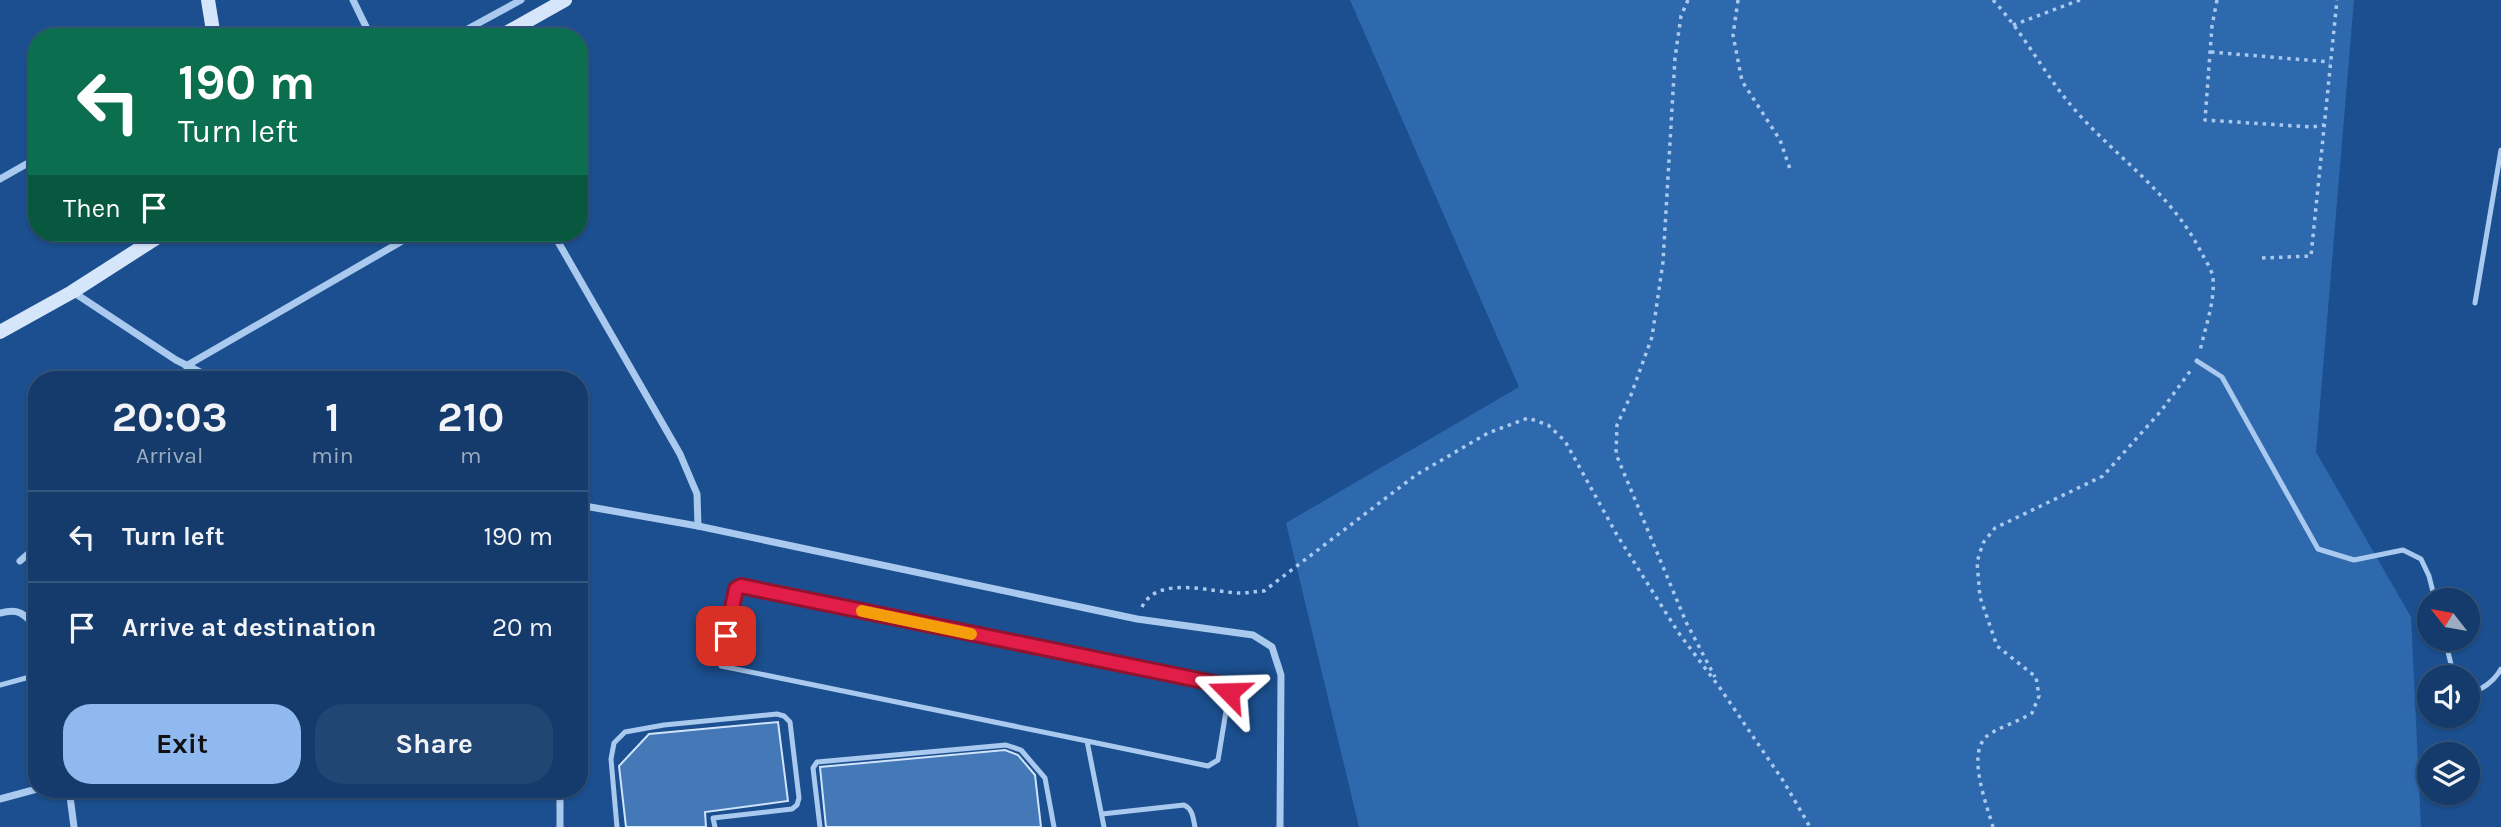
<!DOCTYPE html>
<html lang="en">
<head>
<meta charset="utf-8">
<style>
  body { margin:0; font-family:Karla,sans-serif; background:#214673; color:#f1f3f6; height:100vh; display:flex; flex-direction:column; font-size:26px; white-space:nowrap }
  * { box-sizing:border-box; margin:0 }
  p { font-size:23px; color:#9dadc1 }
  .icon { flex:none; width:38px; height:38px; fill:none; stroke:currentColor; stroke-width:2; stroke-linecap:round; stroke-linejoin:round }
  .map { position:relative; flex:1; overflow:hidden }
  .details { position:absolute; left:28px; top:371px; width:560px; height:427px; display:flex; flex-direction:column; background:#143b6b; border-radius:28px; box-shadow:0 2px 5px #0004,0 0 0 2px #33557e }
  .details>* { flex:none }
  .hud { position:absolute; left:28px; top:28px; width:560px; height:214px; border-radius:28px; box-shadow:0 2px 5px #0004,0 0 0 2px #33557e; background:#0b6e4f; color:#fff; overflow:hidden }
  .needle { width:46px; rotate:301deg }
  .fabs { position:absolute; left:2417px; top:588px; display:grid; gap:14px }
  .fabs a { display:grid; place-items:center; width:63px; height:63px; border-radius:50%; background:#143b6b; box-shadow:0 2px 5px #0004,0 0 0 2px #33557e; font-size:35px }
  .pin { position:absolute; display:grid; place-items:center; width:60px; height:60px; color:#fff; margin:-30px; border-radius:14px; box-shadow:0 4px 10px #0006 }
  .me { position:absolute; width:77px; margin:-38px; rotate:292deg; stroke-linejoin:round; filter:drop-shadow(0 0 5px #0008) }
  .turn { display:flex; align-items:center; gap:24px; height:147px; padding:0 35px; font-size:32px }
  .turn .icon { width:91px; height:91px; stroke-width:2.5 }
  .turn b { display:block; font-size:49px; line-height:60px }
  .then { display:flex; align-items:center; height:66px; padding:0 35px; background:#0003; gap:14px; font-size:26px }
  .eta { display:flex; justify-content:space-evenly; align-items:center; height:119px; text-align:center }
  .eta b { font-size:42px; font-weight:700; line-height:49px }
  .primary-button { display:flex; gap:14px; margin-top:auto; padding:14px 35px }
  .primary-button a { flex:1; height:80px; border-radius:28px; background:#90b9f0; color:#111; font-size:28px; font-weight:700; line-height:80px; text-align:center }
  .primary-button a+a { background:#214673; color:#f1f3f6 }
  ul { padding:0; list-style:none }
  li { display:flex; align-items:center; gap:21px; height:91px; padding:0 35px; border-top:2px solid #33557e }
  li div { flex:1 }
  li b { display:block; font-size:26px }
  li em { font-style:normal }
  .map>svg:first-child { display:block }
  .green { fill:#2e69ad }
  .building { fill:#4478b7; stroke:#cfe3fa; stroke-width:2 }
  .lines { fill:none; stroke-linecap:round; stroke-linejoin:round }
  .path { stroke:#a9c9ee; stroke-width:3.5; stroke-dasharray:3.5 5; stroke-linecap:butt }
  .lane { stroke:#a9c9ee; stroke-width:5 }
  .street { stroke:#a9c9ee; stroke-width:7 }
  .secondary { stroke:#d6e6fa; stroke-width:14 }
  .route-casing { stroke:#92132f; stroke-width:18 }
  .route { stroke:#e11d48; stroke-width:12 }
  .slow { stroke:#f59e0b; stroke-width:12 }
</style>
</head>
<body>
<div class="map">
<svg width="2501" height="827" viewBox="0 0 2501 827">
  <rect width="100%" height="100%" fill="#1b4f8f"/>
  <path class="green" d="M1350,0H2354L2316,452L2411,617L2421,827H1359L1286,523L1519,387Z"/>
  <g class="building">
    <path d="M778,722L788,801L705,812L706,827H626L619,766L649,734Z"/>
    <path d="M1005,750L1018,755L1035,775L1041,827H826L820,767Z"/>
  </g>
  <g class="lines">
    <g class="path">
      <path d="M1688,0L1681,16L1675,58L1663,262L1652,337L1631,395L1617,425L1616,454L1686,622L1715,677"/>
      <path d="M1738,0L1733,35L1742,81L1780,140L1790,169"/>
      <path d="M1993,0C2022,31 2042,70 2069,103C2112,155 2172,192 2202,254C2206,261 2212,270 2213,278C2215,302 2205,328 2200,351"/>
      <path d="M2217,0L2212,26L2205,120L2312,127L2324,125"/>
      <path d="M2013,25L2080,0"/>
      <path d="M2211,52L2330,62"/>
      <path d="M2262,258L2311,256L2337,0"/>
      <path d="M1142,607C1158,574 1213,593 1241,593C1249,593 1256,591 1264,591L1416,475L1488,433L1528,418L1548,425L1565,441L1617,535L1678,632L1720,688L1784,782L1810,827"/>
      <path d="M1993,827C1987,805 1966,754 1987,736C1997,728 2020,721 2032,713L2039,696L2036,677L1997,646L1980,597L1977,562L1983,543L1995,528L2103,476L2161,411L2191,370"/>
    </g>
    <g class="lane">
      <path d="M2475,303L2501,150"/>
      <path d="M2197,361L2222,377L2318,549L2354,560L2403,550L2421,559L2429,576L2435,600"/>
      <path d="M2445,639L2454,677"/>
      <path d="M0,685L37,675"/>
      <path d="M2468,692C2481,692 2495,680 2501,669"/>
      <path d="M1087,741L721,666L720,659L736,589L741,586L1227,687L1229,693L1218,760L1208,766L1087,741L1104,827"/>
      <path d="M1102,814L1184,805C1193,809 1193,818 1195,827"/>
      <path d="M617,827L611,759L614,743L625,732L664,725L777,714L784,716L790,722L799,798L797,805L792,809L713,818L715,827"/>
      <path d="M820,827L813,768L817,762L1006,745L1021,750L1045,778L1054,827"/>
    </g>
    <g class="street">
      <path d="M353,0L371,37"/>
      <path d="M453,37L521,0"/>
      <path d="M0,179L37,158"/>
      <path d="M553,233L680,454L697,494L698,526"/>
      <path d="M73,292L176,360L216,380"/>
      <path d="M186,366L416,233"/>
      <path d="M579,505L698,526L1137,619L1253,635L1272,647L1281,675L1280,827"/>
      <path d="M20,561L37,546"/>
      <path d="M0,613C20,608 24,614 37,628"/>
      <path d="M69,789L74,827"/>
      <path d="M560,789V827"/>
      <path d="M0,799L37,789"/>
    </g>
    <g class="secondary">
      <path d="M208,0L214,37"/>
      <path d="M499,37L565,0"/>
      <path d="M0,332L72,292L164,233"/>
    </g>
  </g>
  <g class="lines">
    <g class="route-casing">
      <path id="route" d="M726,636L736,589L741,586L1223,685L1227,687L1229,692"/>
    </g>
    <use href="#route" class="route"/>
    <path class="slow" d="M862,611L971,634"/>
  </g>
</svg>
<div class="fabs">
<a><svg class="needle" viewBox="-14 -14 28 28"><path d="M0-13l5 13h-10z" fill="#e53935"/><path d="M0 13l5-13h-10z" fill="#9dadc1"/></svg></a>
<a><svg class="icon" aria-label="sound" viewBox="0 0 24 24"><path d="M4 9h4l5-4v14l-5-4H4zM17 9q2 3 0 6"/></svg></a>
<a><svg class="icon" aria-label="layers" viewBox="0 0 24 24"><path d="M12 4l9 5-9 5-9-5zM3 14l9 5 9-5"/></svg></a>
</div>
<div class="pin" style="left:726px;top:636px;background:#d93025"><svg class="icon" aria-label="arrive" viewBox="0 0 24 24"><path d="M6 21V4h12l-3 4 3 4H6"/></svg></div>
<svg class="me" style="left:1229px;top:692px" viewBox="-20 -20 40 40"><path d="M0-17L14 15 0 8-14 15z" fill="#e11d48" stroke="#fff" stroke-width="4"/></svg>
<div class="hud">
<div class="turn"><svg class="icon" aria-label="left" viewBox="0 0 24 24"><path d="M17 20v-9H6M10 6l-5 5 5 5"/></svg><div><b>190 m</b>Turn left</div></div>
<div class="then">Then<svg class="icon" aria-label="arrive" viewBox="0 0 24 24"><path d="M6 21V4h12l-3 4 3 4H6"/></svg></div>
</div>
<section class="details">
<div class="eta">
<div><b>20:03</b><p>Arrival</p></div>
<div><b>1</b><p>min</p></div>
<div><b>210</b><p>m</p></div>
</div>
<ul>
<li><svg class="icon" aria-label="left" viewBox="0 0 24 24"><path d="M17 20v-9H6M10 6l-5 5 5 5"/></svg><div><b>Turn left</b></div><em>190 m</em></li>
<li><svg class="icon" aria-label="arrive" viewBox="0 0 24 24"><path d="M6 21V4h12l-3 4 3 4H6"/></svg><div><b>Arrive at destination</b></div><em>20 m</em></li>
</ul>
<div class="primary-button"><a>Exit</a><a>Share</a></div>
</section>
</div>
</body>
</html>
